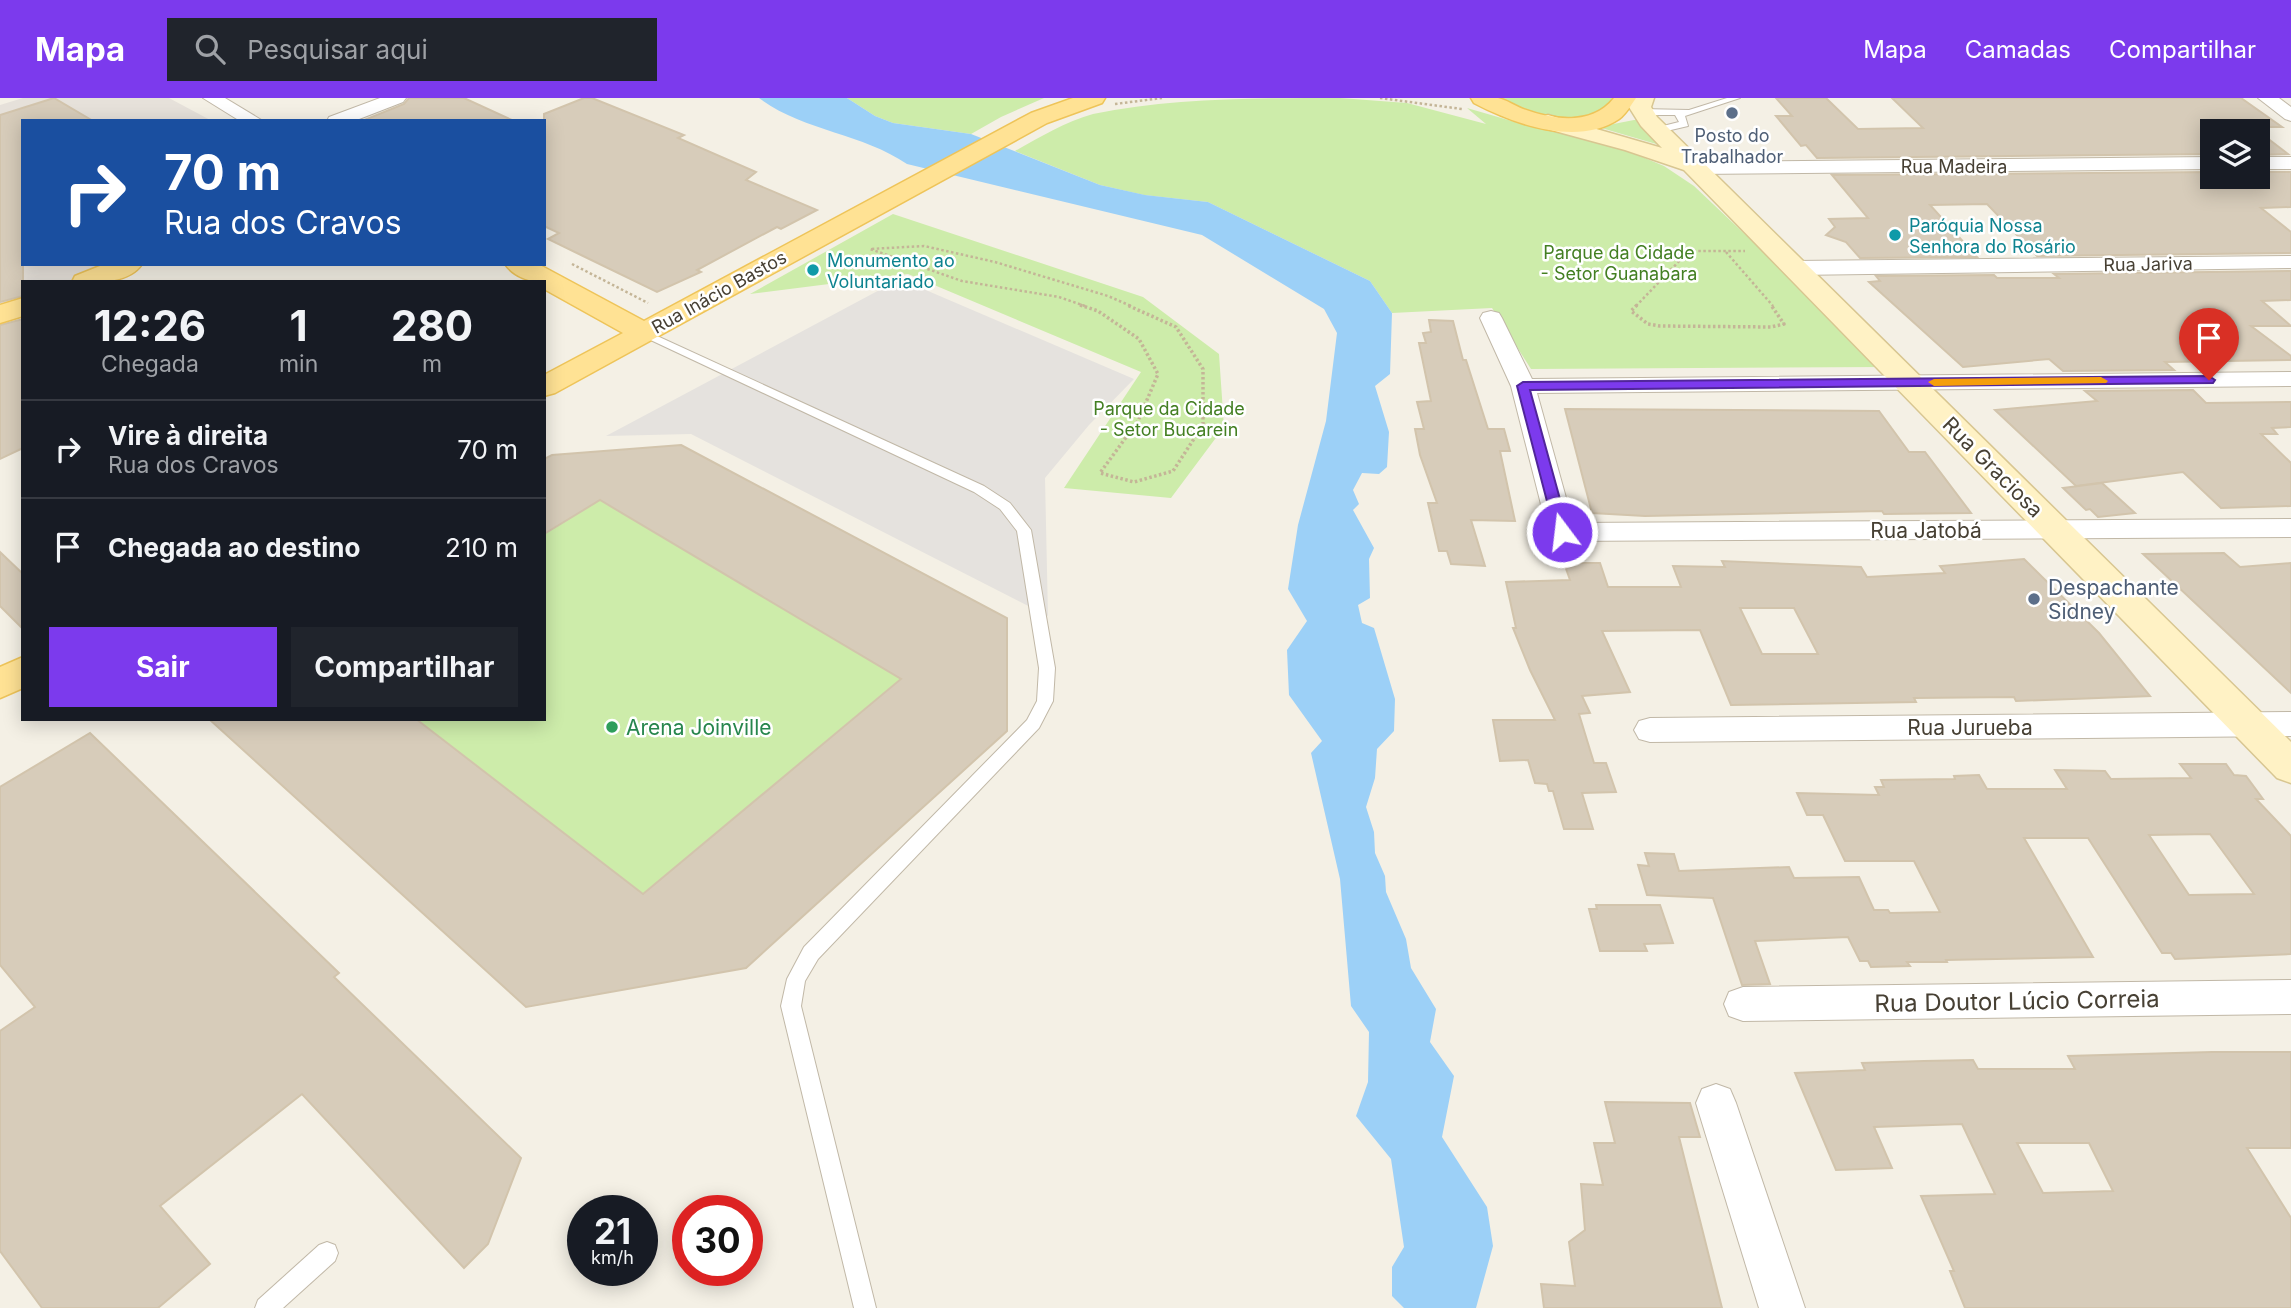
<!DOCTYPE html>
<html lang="pt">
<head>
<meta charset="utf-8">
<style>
  body { margin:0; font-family:Inter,sans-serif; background:#20242c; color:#f1f3f6; height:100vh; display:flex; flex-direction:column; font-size:26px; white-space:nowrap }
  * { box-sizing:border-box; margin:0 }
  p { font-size:23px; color:#9ea1a6 }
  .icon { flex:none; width:38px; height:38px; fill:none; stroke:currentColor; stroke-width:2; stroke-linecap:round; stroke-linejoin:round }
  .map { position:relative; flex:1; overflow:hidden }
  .sheet { position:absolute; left:21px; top:182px; width:525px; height:441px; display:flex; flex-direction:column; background:#171b24; border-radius:0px; box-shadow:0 4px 18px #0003 }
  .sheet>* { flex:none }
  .hud { position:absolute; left:21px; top:21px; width:525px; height:147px; border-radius:0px; box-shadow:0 4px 18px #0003; background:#1a4fa0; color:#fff; overflow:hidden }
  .fabs { position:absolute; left:2200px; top:21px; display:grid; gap:14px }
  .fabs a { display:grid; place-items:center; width:70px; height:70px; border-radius:0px; background:#171b24; box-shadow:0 4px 18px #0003; font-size:35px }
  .speed { position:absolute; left:567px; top:1097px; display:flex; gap:14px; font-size:35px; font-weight:700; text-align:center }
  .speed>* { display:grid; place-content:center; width:91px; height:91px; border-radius:50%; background:#171b24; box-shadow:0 4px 18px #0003; line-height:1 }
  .speed small { font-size:18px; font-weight:400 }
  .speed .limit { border:10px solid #d22; background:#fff; color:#111 }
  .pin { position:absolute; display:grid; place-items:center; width:60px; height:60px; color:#fff; margin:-72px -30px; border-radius:50% 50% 50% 0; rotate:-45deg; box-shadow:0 0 7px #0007 }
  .pin .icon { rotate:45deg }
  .me { position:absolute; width:77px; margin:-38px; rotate:345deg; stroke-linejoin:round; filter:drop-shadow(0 0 5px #0008) }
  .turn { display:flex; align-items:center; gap:24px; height:147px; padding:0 28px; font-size:32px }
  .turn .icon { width:91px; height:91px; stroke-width:2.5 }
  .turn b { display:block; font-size:49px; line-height:60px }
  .eta { display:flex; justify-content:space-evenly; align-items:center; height:119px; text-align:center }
  .eta b { font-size:42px; font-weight:700; line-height:49px }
  .action { display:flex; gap:14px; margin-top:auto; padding:14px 28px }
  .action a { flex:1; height:80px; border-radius:0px; background:#7c3aed; color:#fff; font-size:28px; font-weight:700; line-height:80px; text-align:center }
  .action a+a { background:#20242c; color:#f1f3f6 }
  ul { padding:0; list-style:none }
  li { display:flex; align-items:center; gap:21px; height:98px; padding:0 28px; border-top:2px solid #363941 }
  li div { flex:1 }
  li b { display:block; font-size:26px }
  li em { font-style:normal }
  header { display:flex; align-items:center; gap:42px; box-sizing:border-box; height:98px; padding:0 35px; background:#7c3aed; color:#fff }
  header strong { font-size:33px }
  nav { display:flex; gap:38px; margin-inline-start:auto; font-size:24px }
  .search { width:490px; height:63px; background:#20242c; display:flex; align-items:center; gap:18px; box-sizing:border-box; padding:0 24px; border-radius:0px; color:#9ea1a6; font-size:26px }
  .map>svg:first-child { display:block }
  .industrial { fill:#e6e1da }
  .green { fill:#cdecaa }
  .parking { fill:#e5e2de }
  .water { fill:#9cd0f7 }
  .building { fill:#d7ccba; stroke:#d2c4ac; stroke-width:2; fill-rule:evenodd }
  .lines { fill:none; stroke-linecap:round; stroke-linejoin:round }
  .lane-casing { stroke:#c1b8a7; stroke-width:2 }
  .street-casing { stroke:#c1b8a7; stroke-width:2 }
  .secondary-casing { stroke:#d8c691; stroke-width:3 }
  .primary-casing { stroke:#eec459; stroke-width:3 }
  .path-far1 { stroke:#c4b597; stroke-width:2.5; stroke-dasharray:2.5 2.5; stroke-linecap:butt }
  .path { stroke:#c4b597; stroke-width:3.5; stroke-dasharray:2.5 2.5; stroke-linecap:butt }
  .lane { fill:#fff; fill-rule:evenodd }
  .street { fill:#fff; fill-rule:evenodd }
  .secondary { fill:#fff2c5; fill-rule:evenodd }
  .primary { fill:#ffe294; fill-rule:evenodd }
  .route { fill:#7c3aed; stroke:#51269a; stroke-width:2 }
  .slow { fill:#f59e0b }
  .service-dot { fill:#5c6f8a; stroke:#fff; stroke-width:2.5 }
  .culture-dot { fill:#0f9aa8; stroke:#fff; stroke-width:2.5 }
  .leisure-dot { fill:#2e9e5b; stroke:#fff; stroke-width:2.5 }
  .labels { text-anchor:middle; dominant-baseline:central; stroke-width:5; stroke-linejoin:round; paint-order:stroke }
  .far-service-label { font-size:18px; fill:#4e5e75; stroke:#fff }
  .far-street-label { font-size:18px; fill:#474034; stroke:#fff }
  .far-culture-label { font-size:18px; fill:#0d838f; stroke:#fff; text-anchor:start }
  .far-park-label { font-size:18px; fill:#437f22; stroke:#fff }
  .street-label { font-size:21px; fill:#474034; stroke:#fff }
  .service-label { font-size:21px; fill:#4e5e75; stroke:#fff; text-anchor:start }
  .leisure-label { font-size:21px; fill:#27864d; stroke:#fff; text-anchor:start }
  .near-street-label { font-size:24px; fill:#474034; stroke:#fff }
</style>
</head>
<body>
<header>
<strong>Mapa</strong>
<div class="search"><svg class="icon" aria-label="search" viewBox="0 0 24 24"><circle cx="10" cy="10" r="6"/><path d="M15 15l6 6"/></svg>Pesquisar aqui</div>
<nav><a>Mapa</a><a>Camadas</a><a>Compartilhar</a></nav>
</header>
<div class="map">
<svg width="2291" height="1210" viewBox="0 0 2291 1210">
  <rect width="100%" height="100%" fill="#f4f0e5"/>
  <path class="industrial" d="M23,0H169L212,23H23V166H113L68,184H23V202L0,211V7Z"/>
  <g class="green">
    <path d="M847,0H1044L1001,19L971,36L893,25L875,18Z"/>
    <path d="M1340,0L1407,5L1486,26L1467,10L1522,26L1606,44L1664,68L1694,88L1885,269L1531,271L1492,210L1392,215L1370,183L1208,104L1144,97L1100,87L1015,53C1040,39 1065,24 1093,16C1171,0 1259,0 1340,0Z"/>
    <path d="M1490,0H1618C1613,5 1607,11 1601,15C1574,31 1518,9 1490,0Z"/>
    <path d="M1634,22H1638L1663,48L1598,29Z"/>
    <path d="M893,116L1143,199L1219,256L1224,329L1171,400L1064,390L1141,274L908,176L750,196Z"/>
    <path d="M681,347L1007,520V633L746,870L526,909L214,626L216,621H544V361L552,357Z"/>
  </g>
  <path class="parking" d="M900,181L1134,281L1089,327L1045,380L1048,518L691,336L606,338Z"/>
  <path class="water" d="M759,0H847L875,18L893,25L971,36L1100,87L1145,97L1208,104L1370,183L1392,215L1390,276L1375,288L1389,334L1387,369L1379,376L1362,375L1353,392L1359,406L1353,412L1374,450L1369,461L1370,500L1358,507L1362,525L1374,530L1395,601L1394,633L1377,651L1375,680L1366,709L1374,734L1375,755L1385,778L1386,794L1406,841L1411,870L1436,911L1430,944L1454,978L1442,1039L1487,1109L1493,1148L1476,1210H1404L1392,1198V1169L1404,1149L1391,1061L1356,1018L1368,984L1369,934L1351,908L1340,781L1311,655L1322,643L1289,597L1287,552L1307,523L1288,491L1298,427L1326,323L1337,235L1324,211L1202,137L907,66C862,35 803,33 759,0Z"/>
  <g class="building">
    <path d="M54,0L93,23H23V198L0,204V17Z"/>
    <path d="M409,0H464L514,23H362L404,6Z"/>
    <path d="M584,0H592L684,37L678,40L756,74L746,82L817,112L781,131L777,129L697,172L701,174L657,194L581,157L548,141L559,135L544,128V16Z"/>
    <path d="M1776,0H1826L1858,31L1923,30L1892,0H2241L2282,29H2251L2257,33H2212V56L1817,60L1806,47L1801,48L1776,18H1792Z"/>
    <path d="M2258,33L2288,56L2258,57Z"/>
    <path d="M2258,74H2291V109L2261,110L2291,134V155L2037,158L1987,106L1930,107L1977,159L1860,160L1846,144L1826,137L1835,129L1829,121L1868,120L1832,77L2212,74V79H2258Z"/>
    <path d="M2291,173V202L2262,203L2291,228H2251L2291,258V262L2165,264L2174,272L2063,273L2049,261L1963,269L1869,184L1880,183L1876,178L1994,177L1997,180H2059L2054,176Z"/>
    <path d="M23,221V350L0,361V227Z"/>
    <path d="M1429,222L1453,223L1463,262H1466L1488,331H1504L1510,353H1500L1515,423L1471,422L1485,468L1451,466L1447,453H1439L1428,405H1437L1420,357L1415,331H1424L1417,304L1431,303L1419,245H1426L1423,235L1431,234Z"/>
    <path d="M2193,292L2206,305L2291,304V329L2272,330L2277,336H2261L2291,365V408L2221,410L2183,374L2076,388L1995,312L2097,303L2085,293Z"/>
    <path d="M1565,311L1879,313L1909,354H1925L1971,415L1884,416L1882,413L1645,418L1592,415Z"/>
    <path d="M681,347L1007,520V633L746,870L526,909L209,621H416L643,796L901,581L600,402L544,436V361L552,357Z"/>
    <path d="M2102,385L2135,415L2098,419L2090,411L2086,412L2063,390Z"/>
    <path d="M0,454L23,476V531L0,508Z"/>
    <path d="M2224,455L2240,469L2291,465V595L2143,456Z"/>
    <path d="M2024,461L2099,535L2150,598L2016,603L2014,599L1914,600L1916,604L1731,607L1700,532L1602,533L1630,594L1582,598L1590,615L1579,616L1594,665H1606L1616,694L1582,695L1593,731H1564L1553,693H1549L1547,686L1535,685L1528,662L1500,663L1493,622H1555L1530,572L1513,530H1516L1506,484L1570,482L1564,465H1600L1608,489H1681L1673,468L1725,469L1722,463L1861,469L1867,479L1945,475L1940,468ZM1740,510H1794L1818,556H1762Z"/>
    <path d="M90,635L339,875L334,879L521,1060L488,1146L464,1170L302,996L160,1108L210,1166L158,1210H42L0,1153V933L35,909L0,867V689Z"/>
    <path d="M2180,666H2226L2234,677L2246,678L2263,701H2256L2291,738V856L2175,861L2171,855H2162L2088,740H2024L2093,859L1946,862L1947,864H1907L1910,868L1871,869L1868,863H1860L1848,839L1755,843L1770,886L1742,887L1713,800L1647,797L1638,767L1649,768L1645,755L1674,756L1679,773L1789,769L1794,780L1859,779L1874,812H1888L1890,815L1940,814L1914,763H1845L1823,717H1807L1797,695L1879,697L1875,689H1884L1881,682L1955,681L1954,678L1979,677L1987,691H2067L2055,672L2105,673L2111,681L2191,680ZM2210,736L2254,796L2189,797L2149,737Z"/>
    <path d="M1596,807H1660L1673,845L1644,846L1647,853H1600L1589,811H1597Z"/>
    <path d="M2212,954H2291V1050H2247L2291,1120V1210H1965L1950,1173H1954L1921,1098L1995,1096L1962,1026L1874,1029L1892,1070L1836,1072L1795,975L1865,972L1862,965L1924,963L1973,962L1978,971H2075L2068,958ZM2017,1045H2089L2113,1093L2043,1095Z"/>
    <path d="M1605,1004L1690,1005L1700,1039H1679L1722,1210H1544L1541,1186L1575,1188L1569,1144L1585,1132L1581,1086L1603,1087L1594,1045H1615Z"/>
  </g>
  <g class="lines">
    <g class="lane-casing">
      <g id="lane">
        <path d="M1727,0H1740L1685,18L1688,28L1658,35L1653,32L1655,30L1679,24L1675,17H1641L1636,14L1641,11L1689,12Z"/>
        <path d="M644,232L984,388L1010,405L1031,432L1055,570L1053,603L1039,630L818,861L805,883L801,908L876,1210H854L781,908L787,881L804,849L1027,622L1037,603L1039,570L1017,433L1000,411L974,394L640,237L638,235Z"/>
        <path d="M327,1144L335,1147L338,1155L335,1163L283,1210H255L258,1202L319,1147Z"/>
      </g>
    </g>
    <g class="street-casing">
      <g id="street">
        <path d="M203,0H225L263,23H240Z"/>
        <path d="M380,0H406L403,4L354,23H327L329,19Z"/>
        <path d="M2258,0H2279L2291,9V23L2285,21Z"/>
        <path d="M2212,59V71L1695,76L1685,70L1695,64Z"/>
        <rect x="2258" y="59" width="33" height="12"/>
        <path d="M2291,158V170L1795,177L1787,175L1784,170L1787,165L1795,163Z"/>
        <path d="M1491,213L1499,215L1502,220L1532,281L2291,274V288L1537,295L1573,425L2291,421V439L1562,443L1552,440L1548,434L1511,288L1480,220L1483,215Z"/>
        <path d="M2291,614V638L1650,644L1639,641L1634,632L1639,623L1650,620Z"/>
        <path d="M2291,882V916L1743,923L1729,918L1724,906L1729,894L1743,889Z"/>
        <path d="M1716,986L1730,991L1736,1005L1805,1210H1759L1696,1005L1702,991Z"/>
      </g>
    </g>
    <g class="secondary-casing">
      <path id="secondary" d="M1632,0H1654L1651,9L1657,19L2291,644V685L2277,680L1684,72L1625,52L1540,29L1537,24L1540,19L1548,17L1662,50L1641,28L1629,9Z"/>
    </g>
    <g class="primary-casing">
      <g id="primary">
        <path d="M1073,0H1105L1102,5L1047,25L555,295L544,298V277L623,235L544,191V184C530,184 514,179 505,166H538L644,223L1031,15Z"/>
        <path d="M1471,0C1479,0 1490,0 1498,0C1507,2 1515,8 1523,11C1553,22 1592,28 1614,0H1636C1631,7 1626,16 1619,21C1577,49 1514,26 1474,5Z"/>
        <path d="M105,166H142C128,187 93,184 72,184L75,178Z"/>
        <path d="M23,200V218L0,225V207Z"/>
        <path d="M23,559V590L0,600V569Z"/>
      </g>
    </g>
    <g class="path-far1">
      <path d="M1380,0L1462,11"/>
      <path d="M1115,6L1162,0"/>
      <path d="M1726,154L1773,208"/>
      <path d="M572,166L648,205"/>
      <path d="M1085,208L1059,199L962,183L870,151L924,148L995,164L1108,198L1131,208"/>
      <path d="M1636,208L1686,156L1694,153H1745"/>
    </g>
    <g class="path">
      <path d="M1080,207L1098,213L1139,241L1158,276L1138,323L1100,375L1134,384L1173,373L1203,327V271L1176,229L1127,207"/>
      <path d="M1637,207L1631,213L1648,226L1660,228L1771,229L1784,226L1771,207"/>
    </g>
    <use href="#lane" class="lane"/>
    <use href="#street" class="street"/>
    <use href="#secondary" class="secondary"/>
    <use href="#primary" class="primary"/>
  </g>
  <path class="route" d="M2209,278L2215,282L2213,285L1530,292L1569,434L1562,438L1555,434L1517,288L1523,284Z"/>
  <path class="slow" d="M2101,279L2108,283L2106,285L1934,288L1928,284L1934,281Z"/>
  <g class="service-dot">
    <circle cx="1732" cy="15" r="7"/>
    <circle cx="2034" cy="501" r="7"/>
  </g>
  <g class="culture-dot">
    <circle cx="1895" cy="137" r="7"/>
    <circle cx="813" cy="172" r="7"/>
  </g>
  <circle class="leisure-dot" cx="612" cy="629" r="7"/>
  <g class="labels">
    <g class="far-service-label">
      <text x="1732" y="37">Posto do<tspan x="1732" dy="21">Trabalhador</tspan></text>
    </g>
    <g class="far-street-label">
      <text x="1954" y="68">Rua Madeira</text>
      <text transform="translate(2148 166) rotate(-1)">Rua Jariva</text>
      <text transform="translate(719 194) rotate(-29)">Rua Inácio Bastos</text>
    </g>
    <g class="far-culture-label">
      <text x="1909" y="127">Paróquia Nossa<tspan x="1909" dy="21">Senhora do Rosário</tspan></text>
      <text x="827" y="162">Monumento ao<tspan x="827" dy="21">Voluntariado</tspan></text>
    </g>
    <g class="far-park-label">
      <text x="1619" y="154">Parque da Cidade<tspan x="1619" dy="21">- Setor Guanabara</tspan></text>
      <text x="1169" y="310">Parque da Cidade<tspan x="1169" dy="21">- Setor Bucarein</tspan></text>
    </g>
    <g class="street-label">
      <text transform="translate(1993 369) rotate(45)">Rua Graciosa</text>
      <text x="1926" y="432">Rua Jatobá</text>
      <text x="1970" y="629">Rua Jurueba</text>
    </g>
    <g class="service-label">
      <text x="2048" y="489">Despachante<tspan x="2048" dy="24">Sidney</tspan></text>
    </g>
    <g class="leisure-label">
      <text x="626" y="629">Arena Joinville</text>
    </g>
    <g class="near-street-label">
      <text transform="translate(2017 903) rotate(-1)">Rua Doutor Lúcio Correia</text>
    </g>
  </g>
</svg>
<div class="fabs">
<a><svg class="icon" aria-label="layers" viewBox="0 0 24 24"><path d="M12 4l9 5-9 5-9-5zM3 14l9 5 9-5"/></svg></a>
</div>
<div class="speed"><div>21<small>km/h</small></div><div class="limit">30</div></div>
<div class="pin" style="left:2209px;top:282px;background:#d93025"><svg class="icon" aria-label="arrive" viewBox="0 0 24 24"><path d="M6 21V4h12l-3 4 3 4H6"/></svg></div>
<svg class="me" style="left:1562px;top:434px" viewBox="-20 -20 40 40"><circle r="17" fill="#7c3aed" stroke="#fff" stroke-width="3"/><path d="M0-11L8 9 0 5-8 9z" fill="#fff"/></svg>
<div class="hud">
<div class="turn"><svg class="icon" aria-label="right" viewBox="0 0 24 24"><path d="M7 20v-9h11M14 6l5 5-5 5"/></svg><div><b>70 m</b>Rua dos Cravos</div></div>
</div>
<section class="sheet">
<div class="eta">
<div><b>12:26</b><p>Chegada</p></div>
<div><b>1</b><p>min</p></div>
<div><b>280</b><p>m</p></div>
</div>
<ul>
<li><svg class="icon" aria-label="right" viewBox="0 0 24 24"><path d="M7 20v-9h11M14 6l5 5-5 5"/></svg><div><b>Vire à direita</b><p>Rua dos Cravos</p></div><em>70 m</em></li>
<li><svg class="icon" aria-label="arrive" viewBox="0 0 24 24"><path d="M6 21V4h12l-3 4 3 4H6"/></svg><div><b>Chegada ao destino</b></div><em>210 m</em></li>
</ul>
<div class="action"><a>Sair</a><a>Compartilhar</a></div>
</section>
</div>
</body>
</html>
